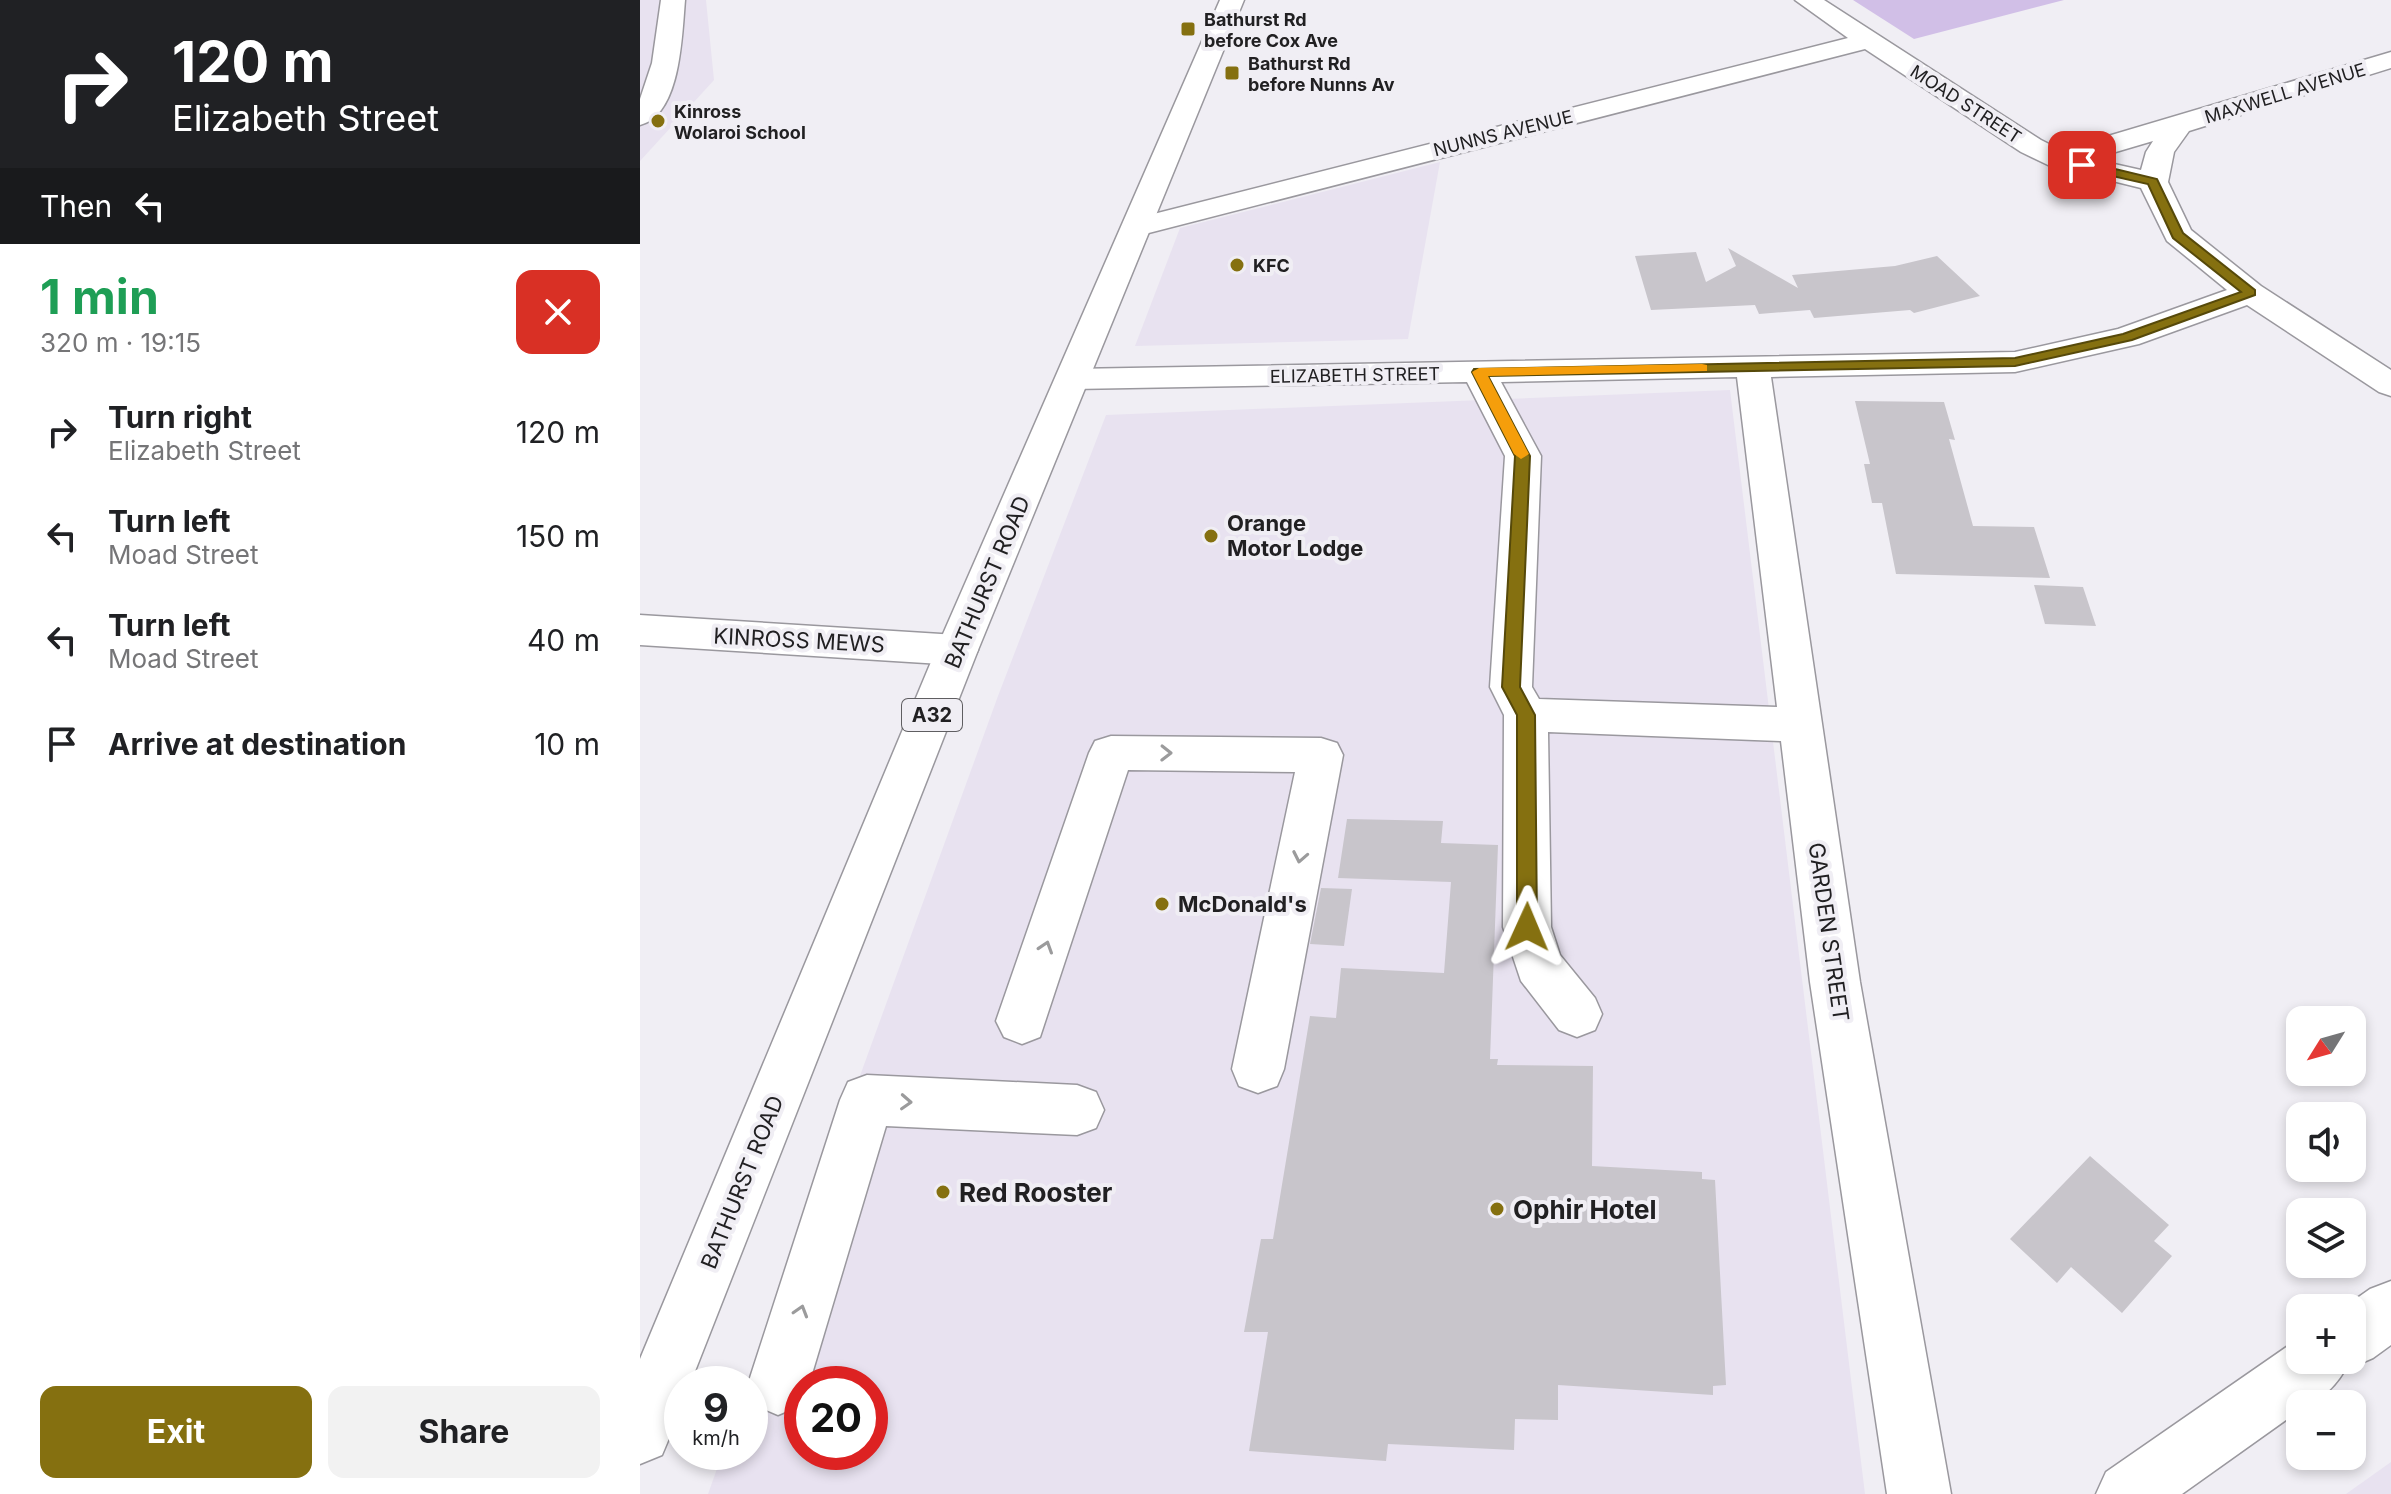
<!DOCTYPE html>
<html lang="en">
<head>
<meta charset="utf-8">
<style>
  body { margin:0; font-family:Inter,sans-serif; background:#f2f2f2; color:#202124; height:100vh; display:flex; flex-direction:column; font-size:30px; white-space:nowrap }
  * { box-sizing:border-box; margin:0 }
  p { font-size:26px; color:#757577 }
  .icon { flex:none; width:44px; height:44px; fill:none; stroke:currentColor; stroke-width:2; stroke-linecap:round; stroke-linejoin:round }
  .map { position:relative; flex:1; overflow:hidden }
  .drawer { display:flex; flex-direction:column; background:#fff; width:640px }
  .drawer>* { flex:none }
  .guide { background:#202124; color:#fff; overflow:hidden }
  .needle { width:52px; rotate:233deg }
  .tools { position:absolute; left:1646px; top:1006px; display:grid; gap:16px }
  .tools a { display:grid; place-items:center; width:80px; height:80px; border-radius:16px; background:#fff; box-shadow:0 4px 12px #0003; font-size:40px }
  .speed { position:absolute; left:24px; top:1366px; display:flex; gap:16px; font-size:40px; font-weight:700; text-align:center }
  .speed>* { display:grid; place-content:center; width:104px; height:104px; border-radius:50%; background:#fff; box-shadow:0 4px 12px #0003; line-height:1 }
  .speed small { font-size:20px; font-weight:400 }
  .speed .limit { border:12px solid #d22; background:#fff; color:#111 }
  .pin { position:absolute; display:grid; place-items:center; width:68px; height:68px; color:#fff; margin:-34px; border-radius:16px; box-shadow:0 4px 12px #0006 }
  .me { position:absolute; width:88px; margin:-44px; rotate:1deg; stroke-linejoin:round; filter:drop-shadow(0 0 6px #0008) }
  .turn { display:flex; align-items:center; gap:28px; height:168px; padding:0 40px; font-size:36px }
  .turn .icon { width:104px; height:104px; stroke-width:2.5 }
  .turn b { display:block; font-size:56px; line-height:68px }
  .then { display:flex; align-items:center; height:76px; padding:0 40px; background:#0003; gap:16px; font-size:30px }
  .round { display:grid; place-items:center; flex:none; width:84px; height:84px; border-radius:16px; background:#f2f2f2 }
  .headline { display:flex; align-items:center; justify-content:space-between; height:136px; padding:0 40px }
  h1 { font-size:48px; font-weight:700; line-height:60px; color:#1e9e55 }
  .button { display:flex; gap:16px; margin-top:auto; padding:16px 40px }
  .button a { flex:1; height:92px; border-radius:16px; background:#857010; color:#fff; font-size:32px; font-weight:700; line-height:92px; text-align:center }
  .button a+a { background:#f2f2f2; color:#202124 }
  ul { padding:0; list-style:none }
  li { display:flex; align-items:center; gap:24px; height:104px; padding:0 40px }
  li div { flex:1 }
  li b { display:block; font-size:30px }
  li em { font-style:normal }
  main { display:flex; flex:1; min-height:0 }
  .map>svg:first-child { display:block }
  .built { fill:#e8e2f0; fill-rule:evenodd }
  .green { fill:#d1bfe7 }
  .building { fill:#c8c5cb }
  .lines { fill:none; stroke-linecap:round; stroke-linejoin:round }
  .minor-casing { stroke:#9a989e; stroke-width:3 }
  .highway-casing { stroke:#9a989e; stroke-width:3 }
  .minor { fill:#fff; fill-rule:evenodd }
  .highway { fill:#fff; fill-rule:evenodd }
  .oneway { stroke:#9b9b9c }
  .route { fill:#857010; stroke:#56490a; stroke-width:2 }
  .slow { fill:#f59e0b }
  .poi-dot { fill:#857010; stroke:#f0eef4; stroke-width:3 }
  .labels { text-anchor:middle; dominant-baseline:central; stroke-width:8; stroke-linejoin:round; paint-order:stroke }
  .far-poi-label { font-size:18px; font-weight:bold; fill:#212022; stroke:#f0eef4; text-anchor:start }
  .far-street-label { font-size:18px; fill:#212022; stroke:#f0eef4 }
  .shield { fill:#f0eef4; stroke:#5f5e61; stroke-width:2 }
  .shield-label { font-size:20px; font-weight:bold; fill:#212022 }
  .poi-label { font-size:22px; font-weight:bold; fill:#212022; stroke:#f0eef4; text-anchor:start }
  .street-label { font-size:22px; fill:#212022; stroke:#f0eef4 }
  .near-poi-label { font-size:26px; font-weight:bold; fill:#212022; stroke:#f0eef4; text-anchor:start }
</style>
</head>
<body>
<main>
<section class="drawer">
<div class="guide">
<div class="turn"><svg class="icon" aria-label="right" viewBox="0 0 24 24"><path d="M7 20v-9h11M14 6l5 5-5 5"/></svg><div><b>120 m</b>Elizabeth Street</div></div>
<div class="then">Then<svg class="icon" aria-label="left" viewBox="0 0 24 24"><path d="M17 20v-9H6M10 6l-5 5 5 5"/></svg></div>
</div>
<div class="headline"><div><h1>1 min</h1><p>320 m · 19:15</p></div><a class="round" style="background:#d93025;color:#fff"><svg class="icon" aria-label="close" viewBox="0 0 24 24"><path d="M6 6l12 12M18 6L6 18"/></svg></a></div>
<ul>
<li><svg class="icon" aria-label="right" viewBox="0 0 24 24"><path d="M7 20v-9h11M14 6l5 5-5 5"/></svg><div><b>Turn right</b><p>Elizabeth Street</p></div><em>120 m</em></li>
<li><svg class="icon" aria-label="left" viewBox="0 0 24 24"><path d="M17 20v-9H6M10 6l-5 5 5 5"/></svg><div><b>Turn left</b><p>Moad Street</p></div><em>150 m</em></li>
<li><svg class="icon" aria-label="left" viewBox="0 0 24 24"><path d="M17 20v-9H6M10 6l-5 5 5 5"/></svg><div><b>Turn left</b><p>Moad Street</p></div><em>40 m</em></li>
<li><svg class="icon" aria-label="arrive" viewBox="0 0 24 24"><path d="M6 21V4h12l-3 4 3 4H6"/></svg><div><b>Arrive at destination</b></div><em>10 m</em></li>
</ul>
<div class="button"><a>Exit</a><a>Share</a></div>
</section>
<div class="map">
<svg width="1751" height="1494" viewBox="0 0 1751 1494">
  <rect width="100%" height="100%" fill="#f0eef4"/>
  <g class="built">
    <path d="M0,0H66L74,80L0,161Z"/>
    <path d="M800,162L768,339L495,346L540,228Z"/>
    <path d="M1090,390L1225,1494H68L83,1452H110L108,1384L358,696L466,415ZM162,1384H230V1452H162Z"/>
    <path d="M1751,1462V1494H1706Z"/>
  </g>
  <path class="green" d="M1213,0H1424L1274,39Z"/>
  <g class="building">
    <path d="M1088,248L1158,288L1152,275L1255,266L1297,256L1340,296L1274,313L1270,310L1174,318L1170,310L1119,314L1115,305L1011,310L995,256L1056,252L1066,282L1096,266Z"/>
    <path d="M1215,401L1304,402L1315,440L1309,439L1333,526L1394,527L1410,578L1256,574L1242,503H1232L1224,464H1230Z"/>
    <path d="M1394,585L1443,587L1456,626L1405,624Z"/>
    <path d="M707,819L803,821L801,843L858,845L850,1059H858L857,1065L953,1066L952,1166L1062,1172V1179L1075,1180L1086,1385L1073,1386V1395L918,1385V1420L875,1419L874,1450L748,1444L746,1461L609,1451L628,1332H604L621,1239H633L670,1016L696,1018L701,968L804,973L811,882L698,878Z"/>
    <path d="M681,888L712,889L704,946L670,944Z"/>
    <path d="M1450,1156L1529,1225L1514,1241L1532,1256L1482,1313L1431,1267L1417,1283L1370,1239Z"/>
  </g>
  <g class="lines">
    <g class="minor-casing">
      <g id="minor">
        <path d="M21,0H45C42,34 41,115 0,125V99L12,63Z"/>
        <path d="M1155,0H1184L1401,140L1421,150L1751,52V68L1549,131L1534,152L1528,182L1551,230L1621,286L1751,370V396L1739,392L1607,305L1499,344L1375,372L1131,377L1220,982L1311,1494H1247L1170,982L1141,741L908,732L911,927L920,955L955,998L962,1014L955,1030L937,1037L919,1030L881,981L863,927L864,715L850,687L865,456L827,382L433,389L421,386L416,379L421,372L433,369L1375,352L1478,329L1587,290L1527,241L1501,188L1408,165L1381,152L1225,49L497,236L486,233L482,227L486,221L1208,38ZM1513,141L1506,152L1501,170L1452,159ZM1097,377L1137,707L899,699L892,687L901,456L861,382Z"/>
        <path d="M0,615L317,635L332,639L338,650L332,661L317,665L0,645Z"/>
        <path d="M471,736L681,738L697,743L703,755L644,1069L637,1086L618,1093L599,1086L592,1069L655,772L488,770L400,1037L382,1044L364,1037L356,1021L449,753L455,741Z"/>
        <path d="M227,1075L437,1085L456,1092L464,1110L456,1128L437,1135L246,1126L169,1384H162L159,1406L138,1415L117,1406L108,1384L200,1100L208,1082Z"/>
        <path d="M1751,1281V1345L1733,1358L1712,1367L1707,1365C1700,1382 1680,1404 1660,1404V1410L1542,1494H1456L1466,1472L1658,1339L1660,1338V1360H1712V1308H1703L1730,1289Z"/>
      </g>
    </g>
    <g class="highway-casing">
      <path id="highway" d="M580,0H604L338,650L50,1384H42C42,1410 32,1431 22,1455L0,1464V1359L296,650Z"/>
    </g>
    <use href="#minor" class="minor"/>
    <use href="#highway" class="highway"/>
  </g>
  <defs><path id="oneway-chevron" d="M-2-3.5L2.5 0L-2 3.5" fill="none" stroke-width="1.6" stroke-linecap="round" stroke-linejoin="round" transform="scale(2)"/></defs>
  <g class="oneway">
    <use href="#oneway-chevron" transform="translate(526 753) rotate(1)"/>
    <use href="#oneway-chevron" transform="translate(660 857) rotate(101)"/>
    <use href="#oneway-chevron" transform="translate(406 947) rotate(-72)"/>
    <use href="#oneway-chevron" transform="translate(266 1102) rotate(3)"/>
    <use href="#oneway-chevron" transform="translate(161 1311) rotate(-73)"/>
  </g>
  <path class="route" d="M1442,161L1517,179L1543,233L1615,290V295L1492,340L1375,366L848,376L890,456L880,687L895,715L897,927L894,933L887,936L880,933L877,927V715L862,687L875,456L832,372L834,369L1375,358L1483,334L1601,292L1533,238L1508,184L1437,168V162Z"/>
  <path class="slow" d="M1062,364L1067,365V371L848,376L889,454L881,459L874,454L832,372L839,368Z"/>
  <g class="poi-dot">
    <rect x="540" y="21" width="16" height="16" rx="4"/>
    <rect x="584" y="65" width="16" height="16" rx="4"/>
    <circle cx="18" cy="121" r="8"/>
    <circle cx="597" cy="265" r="8"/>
    <circle cx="571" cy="536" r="8"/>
    <circle cx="522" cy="904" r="8"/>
    <circle cx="303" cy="1192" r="8"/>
    <circle cx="857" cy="1209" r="8"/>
  </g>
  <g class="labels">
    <g class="far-poi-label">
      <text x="564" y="19">Bathurst Rd<tspan x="564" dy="21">before Cox Ave</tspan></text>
      <text x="608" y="63">Bathurst Rd<tspan x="608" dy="21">before Nunns Av</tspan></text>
      <text x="34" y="111">Kinross<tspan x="34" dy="21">Wolaroi School</tspan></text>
      <text x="613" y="265">KFC</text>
    </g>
    <g class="far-street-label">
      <text transform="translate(1645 93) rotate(-17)">MAXWELL AVENUE</text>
      <text transform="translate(1326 104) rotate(33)">MOAD STREET</text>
      <text transform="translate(863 133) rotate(-14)">NUNNS AVENUE</text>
      <text transform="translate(715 375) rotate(-1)">ELIZABETH STREET</text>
    </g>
    <rect class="shield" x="262" y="699" width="60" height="32" rx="6"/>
    <g class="shield-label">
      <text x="292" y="715">A32</text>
    </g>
    <g class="poi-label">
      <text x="587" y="523">Orange<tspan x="587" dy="25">Motor Lodge</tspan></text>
      <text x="538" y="904">McDonald's</text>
    </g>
    <g class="street-label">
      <text transform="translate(347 582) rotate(-67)">BATHURST ROAD</text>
      <text transform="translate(159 640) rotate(3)">KINROSS MEWS</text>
      <text transform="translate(1189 932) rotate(82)">GARDEN STREET</text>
      <text transform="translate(102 1182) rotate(-68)">BATHURST ROAD</text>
    </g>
    <g class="near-poi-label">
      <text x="319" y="1192">Red Rooster</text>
      <text x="873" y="1209">Ophir Hotel</text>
    </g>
  </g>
</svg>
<div class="tools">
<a><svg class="needle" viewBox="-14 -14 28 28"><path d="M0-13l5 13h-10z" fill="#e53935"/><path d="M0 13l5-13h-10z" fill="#757577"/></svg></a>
<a><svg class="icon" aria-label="sound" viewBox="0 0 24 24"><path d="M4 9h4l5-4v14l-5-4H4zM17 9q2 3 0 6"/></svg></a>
<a><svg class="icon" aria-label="layers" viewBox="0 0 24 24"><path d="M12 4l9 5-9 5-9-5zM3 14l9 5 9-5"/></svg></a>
<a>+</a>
<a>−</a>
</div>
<div class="speed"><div>9<small>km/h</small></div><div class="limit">20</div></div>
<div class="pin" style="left:1442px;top:165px;background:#d93025"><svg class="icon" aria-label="arrive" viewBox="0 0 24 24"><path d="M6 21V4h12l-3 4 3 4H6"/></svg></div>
<svg class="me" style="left:887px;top:927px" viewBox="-20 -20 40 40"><path d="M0-17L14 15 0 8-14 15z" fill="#857010" stroke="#fff" stroke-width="4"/></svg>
</div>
</main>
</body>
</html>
